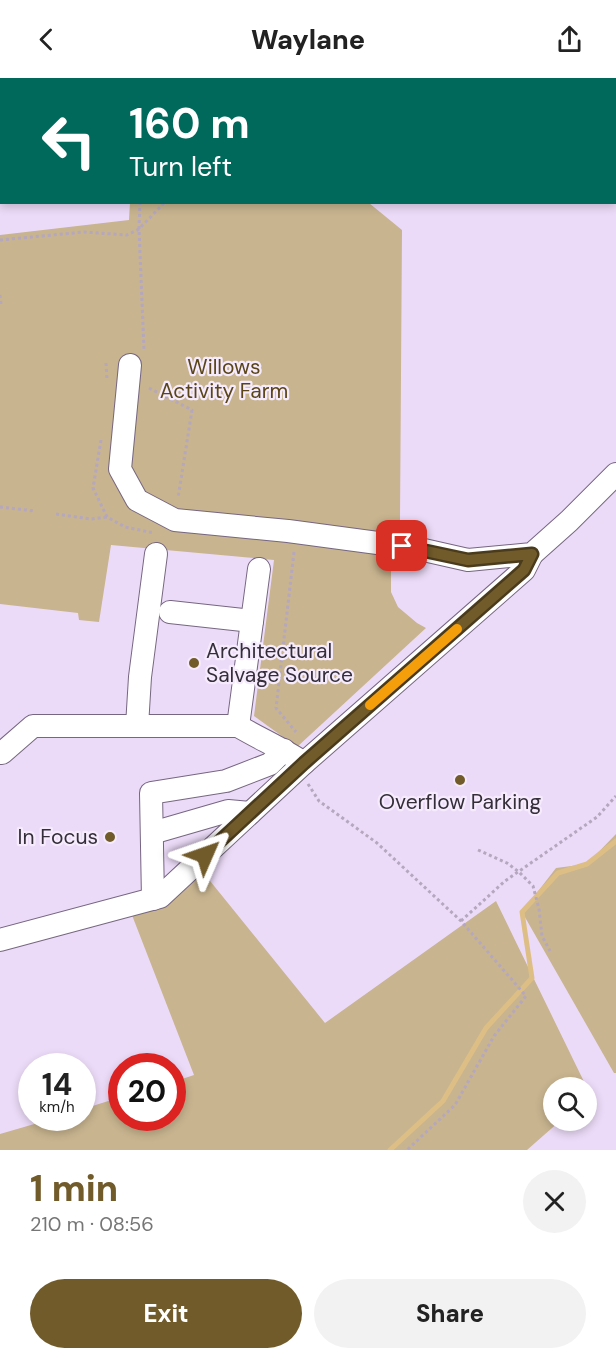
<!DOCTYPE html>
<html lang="en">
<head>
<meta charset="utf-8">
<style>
  body { margin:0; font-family:"DM Sans",sans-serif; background:#f2f2f2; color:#222; height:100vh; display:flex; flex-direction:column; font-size:22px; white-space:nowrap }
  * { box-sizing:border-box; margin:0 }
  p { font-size:20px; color:#767676 }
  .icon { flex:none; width:33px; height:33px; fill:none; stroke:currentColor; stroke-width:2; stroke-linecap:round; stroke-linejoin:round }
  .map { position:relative; height:1072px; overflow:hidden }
  .drawer { display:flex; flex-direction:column; background:#fff; flex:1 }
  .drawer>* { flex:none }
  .top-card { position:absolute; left:0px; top:0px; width:616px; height:126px; box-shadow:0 3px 9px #0003; background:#00695c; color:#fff; overflow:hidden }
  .tools { position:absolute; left:543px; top:999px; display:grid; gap:12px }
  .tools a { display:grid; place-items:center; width:54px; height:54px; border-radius:50%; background:#fff; box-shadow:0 3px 9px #0003; font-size:30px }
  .speed { position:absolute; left:18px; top:975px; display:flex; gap:12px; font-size:30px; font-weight:700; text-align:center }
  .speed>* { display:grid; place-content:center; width:78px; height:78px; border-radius:50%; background:#fff; box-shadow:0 3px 9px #0003; line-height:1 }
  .speed small { font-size:15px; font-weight:400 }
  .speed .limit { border:9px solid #d22; background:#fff; color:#111 }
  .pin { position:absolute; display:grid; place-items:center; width:51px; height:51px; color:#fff; margin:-26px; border-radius:12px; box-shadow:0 3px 9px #0006 }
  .me { position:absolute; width:66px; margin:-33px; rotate:47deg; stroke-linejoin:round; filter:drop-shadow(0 0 4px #0008) }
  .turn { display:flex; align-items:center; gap:21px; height:126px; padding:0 30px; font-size:27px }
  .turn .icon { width:78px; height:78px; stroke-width:2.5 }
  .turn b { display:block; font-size:42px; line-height:51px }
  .round { display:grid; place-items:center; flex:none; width:63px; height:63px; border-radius:32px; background:#f2f2f2 }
  .headline { display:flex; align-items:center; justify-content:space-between; height:102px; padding:0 30px }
  h1 { font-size:36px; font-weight:800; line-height:45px; color:#725b2b }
  .primary-button { display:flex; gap:12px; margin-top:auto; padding:12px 30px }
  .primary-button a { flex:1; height:69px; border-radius:36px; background:#725b2b; color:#fff; font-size:24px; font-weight:800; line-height:69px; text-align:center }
  .primary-button a+a { background:#f2f2f2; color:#222 }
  header { display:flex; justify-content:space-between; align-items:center; height:78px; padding:0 30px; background:#fff; font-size:27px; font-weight:800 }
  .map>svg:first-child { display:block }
  .green { fill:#c8b48f }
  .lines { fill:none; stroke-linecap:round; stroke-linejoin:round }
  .stream { stroke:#ddbf86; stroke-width:5 }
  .minor-casing { stroke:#766680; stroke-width:24 }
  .path { stroke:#b5a7be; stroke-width:3; stroke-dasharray:3 3; stroke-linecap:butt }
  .minor { stroke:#fff; stroke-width:22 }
  .route-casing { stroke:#4a3b1c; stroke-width:15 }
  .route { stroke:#725b2b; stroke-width:10 }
  .slow { stroke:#f59e0b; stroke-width:10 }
  .poi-dot { fill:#725b2b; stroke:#f5ebfd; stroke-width:2 }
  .labels { text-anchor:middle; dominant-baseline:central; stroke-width:4.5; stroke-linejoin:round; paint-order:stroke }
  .park-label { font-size:21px; fill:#5a4518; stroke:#f5ebfd }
  .poi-label { font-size:21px; fill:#352e39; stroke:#f5ebfd; text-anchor:start }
</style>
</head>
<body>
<header><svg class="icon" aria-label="back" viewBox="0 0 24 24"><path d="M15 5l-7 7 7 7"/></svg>Waylane<svg class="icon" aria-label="share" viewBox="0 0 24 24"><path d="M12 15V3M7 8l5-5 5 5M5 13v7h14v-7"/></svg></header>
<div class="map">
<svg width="616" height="1072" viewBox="0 0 616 1072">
  <rect width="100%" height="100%" fill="#ecdbf8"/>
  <g class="green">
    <path d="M0,0H131V2H2L1,24H0Z"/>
    <path d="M130,124L369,125L402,152L400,442L391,494V514L398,529L417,545L426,550L297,669L254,638L274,482L111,467L99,544L79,542L78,535L0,526V157L129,142Z"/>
    <path d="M616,756V995H614L522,834L556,790L587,786Z"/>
    <path d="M202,793L325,945L496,823L590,1016L587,1018L586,1010H554V1042L560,1043L527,1072H0V1056L55,1040H82L83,1031L121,1019L122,1040H172L173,1004L194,997L130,832Z"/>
  </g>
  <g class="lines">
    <path class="stream" d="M390,1072L443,1023L486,950L532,900L522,834L558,795L587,786L616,763"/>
    <g class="minor-casing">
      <g id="minor">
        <path d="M130,287L120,391L137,422L175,442L288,453L415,470L468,482L532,476L569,443L616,396"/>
        <path d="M170,534L252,543"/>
        <path d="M137,648L140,599L156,476"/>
        <path d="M238,648L259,491"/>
        <path d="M0,675H2L33,648H238C260,661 283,671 304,685"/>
        <path d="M152,755L228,733L250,735"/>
        <path d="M153,821L151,715L226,703L270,686L284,672"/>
        <path d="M0,862L160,819L304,685L524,492L532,476"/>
      </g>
    </g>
    <g class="path">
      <path d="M143,2V0"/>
      <path d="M281,2L283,0"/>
      <path d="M140,124L139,151L144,272"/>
      <path d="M0,162L84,154L127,157L139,151L165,124"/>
      <path d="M0,217L1,226"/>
      <path d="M106,285L107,302"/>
      <path d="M149,310L192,332L178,420"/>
      <path d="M101,362L93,410L107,439L125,449L154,455"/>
      <path d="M0,429L35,433"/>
      <path d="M56,436L91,441L107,439"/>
      <path d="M294,474L276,630L296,654"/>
      <path d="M308,706L319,723L377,765L461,843L526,918L494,958L455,1027L407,1072"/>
      <path d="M478,772L507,785L519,794L533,808L539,831L542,858L550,873"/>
      <path d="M461,843L505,803L597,739L616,718"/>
    </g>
    <use href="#minor" class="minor"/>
  </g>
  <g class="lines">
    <g class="route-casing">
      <path id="route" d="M205,777L304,685L524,492L532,476L468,482L402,468"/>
    </g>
    <use href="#route" class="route"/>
    <path class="slow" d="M370,627L457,551"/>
  </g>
  <g class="poi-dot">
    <circle cx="194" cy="585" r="6"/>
    <circle cx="460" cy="702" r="6"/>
    <circle cx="110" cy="759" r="6"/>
  </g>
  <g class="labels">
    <g class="park-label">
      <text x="224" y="289">Willows<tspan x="224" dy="24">Activity Farm</tspan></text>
    </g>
    <g class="poi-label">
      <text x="206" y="573">Architectural<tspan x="206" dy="24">Salvage Source</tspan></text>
      <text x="460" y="724" text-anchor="middle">Overflow Parking</text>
      <text x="98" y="759" text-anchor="end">In Focus</text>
    </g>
  </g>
</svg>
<div class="tools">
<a><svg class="icon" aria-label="search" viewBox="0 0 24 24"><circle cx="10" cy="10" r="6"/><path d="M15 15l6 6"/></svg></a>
</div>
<div class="speed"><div>14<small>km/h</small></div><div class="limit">20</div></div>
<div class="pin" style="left:402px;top:468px;background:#d93025"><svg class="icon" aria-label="arrive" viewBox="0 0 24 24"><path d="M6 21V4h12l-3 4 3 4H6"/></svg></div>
<svg class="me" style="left:205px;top:777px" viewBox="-20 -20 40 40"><path d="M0-17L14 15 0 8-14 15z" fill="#725b2b" stroke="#fff" stroke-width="4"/></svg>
<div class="top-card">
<div class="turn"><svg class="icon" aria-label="left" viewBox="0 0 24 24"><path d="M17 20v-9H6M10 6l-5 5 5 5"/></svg><div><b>160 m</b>Turn left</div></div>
</div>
</div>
<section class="drawer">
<div class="headline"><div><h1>1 min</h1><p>210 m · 08:56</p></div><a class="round"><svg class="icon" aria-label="close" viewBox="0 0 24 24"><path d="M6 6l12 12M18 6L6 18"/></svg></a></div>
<div class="primary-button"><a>Exit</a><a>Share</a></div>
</section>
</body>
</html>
